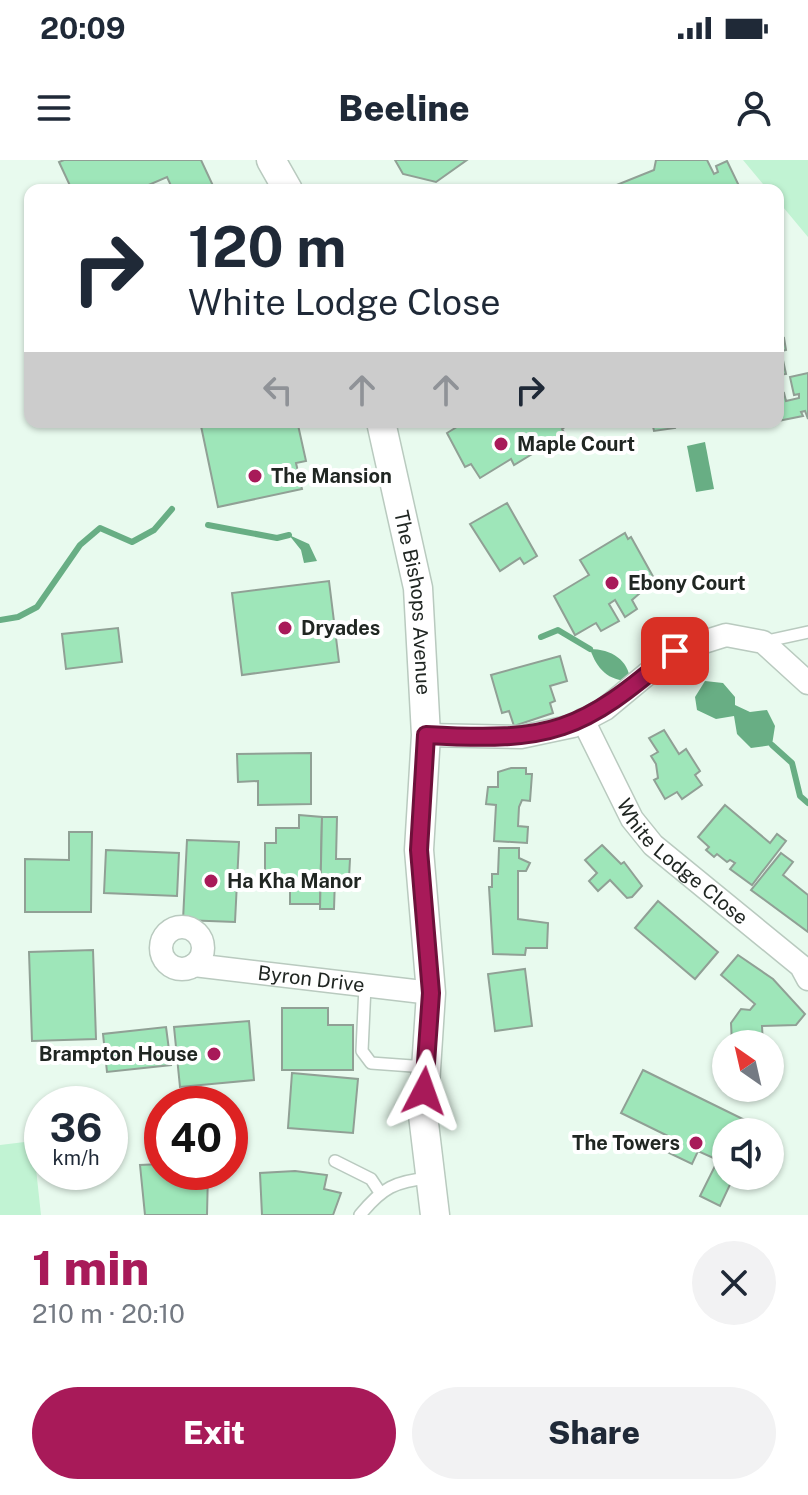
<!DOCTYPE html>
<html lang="en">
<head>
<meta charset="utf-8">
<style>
  body { margin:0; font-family:"Public Sans",sans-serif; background:#f2f2f3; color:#1f2937; height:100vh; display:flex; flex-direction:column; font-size:30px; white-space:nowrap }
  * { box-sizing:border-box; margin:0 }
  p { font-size:26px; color:#747a83 }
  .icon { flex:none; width:44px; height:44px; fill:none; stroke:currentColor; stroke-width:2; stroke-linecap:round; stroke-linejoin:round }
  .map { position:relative; height:1055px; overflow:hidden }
  .drawer { display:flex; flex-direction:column; background:#fff; flex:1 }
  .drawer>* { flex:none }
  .banner { position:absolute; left:24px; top:24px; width:760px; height:244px; border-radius:16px; box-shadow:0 2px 6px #0004; background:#fff; color:#1f2937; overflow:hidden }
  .needle { width:52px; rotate:326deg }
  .fabs { position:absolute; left:712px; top:870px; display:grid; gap:16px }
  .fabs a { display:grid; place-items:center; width:72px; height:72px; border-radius:50%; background:#fff; box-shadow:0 2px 6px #0004; font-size:40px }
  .speed { position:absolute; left:24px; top:926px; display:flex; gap:16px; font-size:40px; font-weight:700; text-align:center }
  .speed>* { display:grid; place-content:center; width:104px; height:104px; border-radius:50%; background:#fff; box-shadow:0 2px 6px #0004; line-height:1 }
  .speed small { font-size:20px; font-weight:400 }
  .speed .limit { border:12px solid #d22; background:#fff; color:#111 }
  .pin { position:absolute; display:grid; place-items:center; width:68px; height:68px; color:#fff; margin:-34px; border-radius:16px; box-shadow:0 4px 12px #0006 }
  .me { position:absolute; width:88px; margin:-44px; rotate:4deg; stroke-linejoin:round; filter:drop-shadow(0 0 6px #0008) }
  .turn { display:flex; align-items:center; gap:28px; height:168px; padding:0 32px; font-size:36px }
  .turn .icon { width:104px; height:104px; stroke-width:2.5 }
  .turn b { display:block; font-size:56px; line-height:68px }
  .lanes { display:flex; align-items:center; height:76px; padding:0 32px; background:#0003; justify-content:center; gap:40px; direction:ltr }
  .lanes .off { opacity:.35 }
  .round { display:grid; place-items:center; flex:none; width:84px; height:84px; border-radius:42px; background:#f2f2f3 }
  .headline { display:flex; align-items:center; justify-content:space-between; height:136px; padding:0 32px }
  h1 { font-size:48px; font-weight:800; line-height:60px; color:#a81a59 }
  .primary-button { display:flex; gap:16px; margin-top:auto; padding:16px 32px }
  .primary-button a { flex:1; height:92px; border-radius:48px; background:#a81a59; color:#fff; font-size:32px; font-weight:800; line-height:92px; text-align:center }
  .primary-button a+a { background:#f2f2f3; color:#1f2937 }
  .status { display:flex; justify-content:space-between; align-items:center; height:56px; padding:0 40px; background:#fff; direction:ltr }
  .status svg { height:22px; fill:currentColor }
  header { display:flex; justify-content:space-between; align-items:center; height:104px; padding:0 32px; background:#fff; font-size:36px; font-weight:800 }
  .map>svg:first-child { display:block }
  .green { fill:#c1f3d3 }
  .water { fill:#68ae84 }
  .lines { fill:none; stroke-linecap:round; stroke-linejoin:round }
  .stream { stroke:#68ae84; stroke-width:6 }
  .building { fill:#9ee6b9; stroke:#90a095; stroke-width:2 }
  .service-casing { stroke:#b9cabf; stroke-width:14 }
  .minor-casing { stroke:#b9cabf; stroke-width:25 }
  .tertiary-casing { stroke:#b9cabf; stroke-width:31 }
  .service { stroke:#fff; stroke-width:11 }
  .minor { stroke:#fff; stroke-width:22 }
  .tertiary { stroke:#fff; stroke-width:28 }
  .route-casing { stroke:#6d113a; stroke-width:20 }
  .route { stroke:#a81a59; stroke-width:14 }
  .poi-dot { fill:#a81a59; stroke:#fff; stroke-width:3 }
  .labels { text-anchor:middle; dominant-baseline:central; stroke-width:8; stroke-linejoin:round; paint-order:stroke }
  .poi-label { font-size:20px; font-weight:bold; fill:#202622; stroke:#fff; text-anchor:start }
  .street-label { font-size:20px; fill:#202622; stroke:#fff }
</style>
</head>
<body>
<div class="status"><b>20:09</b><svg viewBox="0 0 49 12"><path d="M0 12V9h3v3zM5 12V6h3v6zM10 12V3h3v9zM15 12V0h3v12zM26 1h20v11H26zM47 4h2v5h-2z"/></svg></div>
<header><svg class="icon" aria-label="menu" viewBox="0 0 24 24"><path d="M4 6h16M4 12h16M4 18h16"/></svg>Beeline<svg class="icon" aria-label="person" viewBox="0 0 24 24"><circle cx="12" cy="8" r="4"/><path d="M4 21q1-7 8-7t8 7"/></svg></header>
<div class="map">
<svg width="808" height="1055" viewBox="0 0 808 1055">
  <rect width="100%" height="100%" fill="#e8faee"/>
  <g class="green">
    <path d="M743,0H808V77L778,41V30H768Z"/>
    <path d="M33,981L41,1055H0V985Z"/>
  </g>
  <g class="water">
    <path d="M705,282L714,329L696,332L687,286Z"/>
    <path d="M289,375L309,384L317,401L304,403L301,390Z"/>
    <path d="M590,489C611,489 629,500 630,521C608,521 597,509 590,489Z"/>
    <path d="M705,521L723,523L735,537V545L750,552L767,550L775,566L772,585L751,588L737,574L734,556L716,559L697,550L695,537Z"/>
  </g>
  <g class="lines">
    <g class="stream">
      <path d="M208,365L277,378L289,375"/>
      <path d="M0,460L18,457L37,447L80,385L100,368L132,382L154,370L172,349"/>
      <path d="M541,477L558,470L590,489"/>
      <path d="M772,585L792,603L800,636L808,643"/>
    </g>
  </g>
  <g class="building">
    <path d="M64,0H201L215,30H173L167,17L137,30H72L59,2Z"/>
    <path d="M395,0H467L436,22L403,14Z"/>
    <path d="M668,0H707L714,14L718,12L716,6L727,1L741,30H616L614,26L654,10L656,0Z"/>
    <path d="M784,178L786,190L781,191L786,214L778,215V179Z"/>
    <path d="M808,213V259L805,251L801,252L803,256L778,261V234L784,233L786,241L799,238V234L794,235L790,217Z"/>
    <path d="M220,262L298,265L306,301L296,303L302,329L218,347L201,266Z"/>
    <path d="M465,262H566L568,265L562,269L565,274L514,305L511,299L480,318L471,304L465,307L447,273Z"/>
    <path d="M652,262H674L675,268L654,271Z"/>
    <path d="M507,343L537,396L524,404L520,398L500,411L470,364Z"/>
    <path d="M625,373L628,379L631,377L655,420L632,440L637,449L625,457L615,440L609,444L619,461L601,471L596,463L575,475L554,436L589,415L580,400Z"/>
    <path d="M329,421L339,502L242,515L232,433Z"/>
    <path d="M118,468L122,502L66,509L62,474Z"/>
    <path d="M560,496L567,521L550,526L555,541L550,543L553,553L514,566L509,551L502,553L491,515Z"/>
    <path d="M664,570L679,594L686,589L700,611L695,615L702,625L682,639L677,632L665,639L654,620L658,618L656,604L651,596L658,592L649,578Z"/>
    <path d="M311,593V644L258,645V621L238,622L237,594Z"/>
    <path d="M511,608H526V614H532L530,641L522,640L519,647L518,666L528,667L527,683L494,681L496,645L486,644L488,627H498V612Z"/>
    <path d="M725,645L770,683L777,674L786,681L752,725L730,709L735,703L730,700L727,702L717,694L714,697L706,690L709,687L698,677Z"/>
    <path d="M299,655L322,657L320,744H290V723H265V683H276V668H299Z"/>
    <path d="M322,657H337L336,699H350L349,718H335L334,749H320Z"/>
    <path d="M69,672H92L91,752H25V699L69,700Z"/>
    <path d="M187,680L239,682L235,762L183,760Z"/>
    <path d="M602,685L621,704L624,702L642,726L632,737L627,738L610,720L598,731L589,721L597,713L585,700Z"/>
    <path d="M499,688H519V698L530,703L526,711H518V759L548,763L547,788H526L525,795L493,794L489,727H492V714H498Z"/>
    <path d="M106,690L179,693L177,736L104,733Z"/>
    <path d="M781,693L793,702L783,715L808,735V772L751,730Z"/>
    <path d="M658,741L718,792L695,819L635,768Z"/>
    <path d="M93,790L96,879L32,881L29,792Z"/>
    <path d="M738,795L773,819L805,854L796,865L762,866L763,884H732L731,863L741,849L750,850L755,844L721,815Z"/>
    <path d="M525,809L532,866L495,871L488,814Z"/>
    <path d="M282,848H328V865H353V910H282Z"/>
    <path d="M249,861L254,920L180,927L174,867Z"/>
    <path d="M166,867L171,905L107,912L103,874Z"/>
    <path d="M643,910L759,967L756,972H726V1016H734L720,1046L700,1036L718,1000L698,991L692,1004L663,990L670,977L621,953Z"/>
    <path d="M292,913L358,919L353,973L288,968Z"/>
    <path d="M162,1004V1012H208L207,1055H145L140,1005Z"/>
    <path d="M295,1011L327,1015L324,1029L341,1033L333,1055H262L260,1013Z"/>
  </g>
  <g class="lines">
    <g class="service-casing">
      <g id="service">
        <path d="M763,482L808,472"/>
        <path d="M365,826L362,891L371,903L426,907"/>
        <path d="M335,1001L371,1019L379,1031"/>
        <path d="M360,1055C382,1028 395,1021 430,1018"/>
      </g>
    </g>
    <g class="minor-casing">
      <g id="minor">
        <path id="s1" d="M583,560L632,659L653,685L801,806L808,819"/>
        <path d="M426,575L521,577L573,566L605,549L675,491L726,475L763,482L808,523"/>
        <circle cx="182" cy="788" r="21"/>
        <path id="s2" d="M194,805L431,833"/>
      </g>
    </g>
    <g class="tertiary-casing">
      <g id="tertiary">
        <path d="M271,0L288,30"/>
        <path id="s3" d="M381,262L418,428L426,575L419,690L431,833L423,955L435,1055"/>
      </g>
    </g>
    <use href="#service" class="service"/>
    <use href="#minor" class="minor"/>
    <use href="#tertiary" class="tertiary"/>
  </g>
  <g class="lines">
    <g class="route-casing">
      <path id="route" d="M424,931L431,833L419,690L426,575C552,582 580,573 675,491"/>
    </g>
    <use href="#route" class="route"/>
  </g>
  <g class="poi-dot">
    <circle cx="501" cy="284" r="8"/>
    <circle cx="255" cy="316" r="8"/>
    <circle cx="612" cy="423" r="8"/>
    <circle cx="285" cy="468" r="8"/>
    <circle cx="211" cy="721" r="8"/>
    <circle cx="214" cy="894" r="8"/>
    <circle cx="696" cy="983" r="8"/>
  </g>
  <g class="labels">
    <g class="poi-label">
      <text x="517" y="284">Maple Court</text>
      <text x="271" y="316">The Mansion</text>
      <text x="628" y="423">Ebony Court</text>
      <text x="301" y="468">Dryades</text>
      <text x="227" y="721">Ha Kha Manor</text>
      <text x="198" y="894" text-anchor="end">Brampton House</text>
      <text x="680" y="983" text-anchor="end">The Towers</text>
    </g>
    <g class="street-label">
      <text stroke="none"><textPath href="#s3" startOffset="184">The Bishops Avenue</textPath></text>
      <text stroke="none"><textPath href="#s1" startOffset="176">White Lodge Close</textPath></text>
      <text stroke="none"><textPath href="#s2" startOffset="118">Byron Drive</textPath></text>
    </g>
  </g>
</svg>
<div class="fabs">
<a><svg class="needle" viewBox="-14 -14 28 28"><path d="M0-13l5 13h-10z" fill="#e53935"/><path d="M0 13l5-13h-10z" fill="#747a83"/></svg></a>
<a><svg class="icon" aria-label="sound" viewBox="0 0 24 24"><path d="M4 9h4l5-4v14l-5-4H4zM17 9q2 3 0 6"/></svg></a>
</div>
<div class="speed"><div>36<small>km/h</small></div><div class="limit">40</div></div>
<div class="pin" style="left:675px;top:491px;background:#d93025"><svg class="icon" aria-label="arrive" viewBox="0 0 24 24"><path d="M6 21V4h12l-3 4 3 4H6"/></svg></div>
<svg class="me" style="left:424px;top:931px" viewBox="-20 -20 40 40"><path d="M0-17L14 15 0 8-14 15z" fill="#a81a59" stroke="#fff" stroke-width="4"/></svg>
<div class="banner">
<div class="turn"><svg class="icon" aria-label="right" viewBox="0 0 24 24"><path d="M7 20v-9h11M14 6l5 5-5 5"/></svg><div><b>120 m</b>White Lodge Close</div></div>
<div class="lanes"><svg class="icon off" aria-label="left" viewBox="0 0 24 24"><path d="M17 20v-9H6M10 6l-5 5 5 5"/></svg><svg class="icon off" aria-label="ahead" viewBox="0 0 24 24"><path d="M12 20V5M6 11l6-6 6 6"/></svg><svg class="icon off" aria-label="ahead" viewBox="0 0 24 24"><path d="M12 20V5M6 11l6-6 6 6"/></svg><svg class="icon" aria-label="right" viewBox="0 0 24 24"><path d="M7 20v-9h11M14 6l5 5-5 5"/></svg></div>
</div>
</div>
<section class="drawer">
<div class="headline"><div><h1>1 min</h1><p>210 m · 20:10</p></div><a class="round"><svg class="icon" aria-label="close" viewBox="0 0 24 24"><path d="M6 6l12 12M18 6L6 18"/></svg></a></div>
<div class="primary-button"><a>Exit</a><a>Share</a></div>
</section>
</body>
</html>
